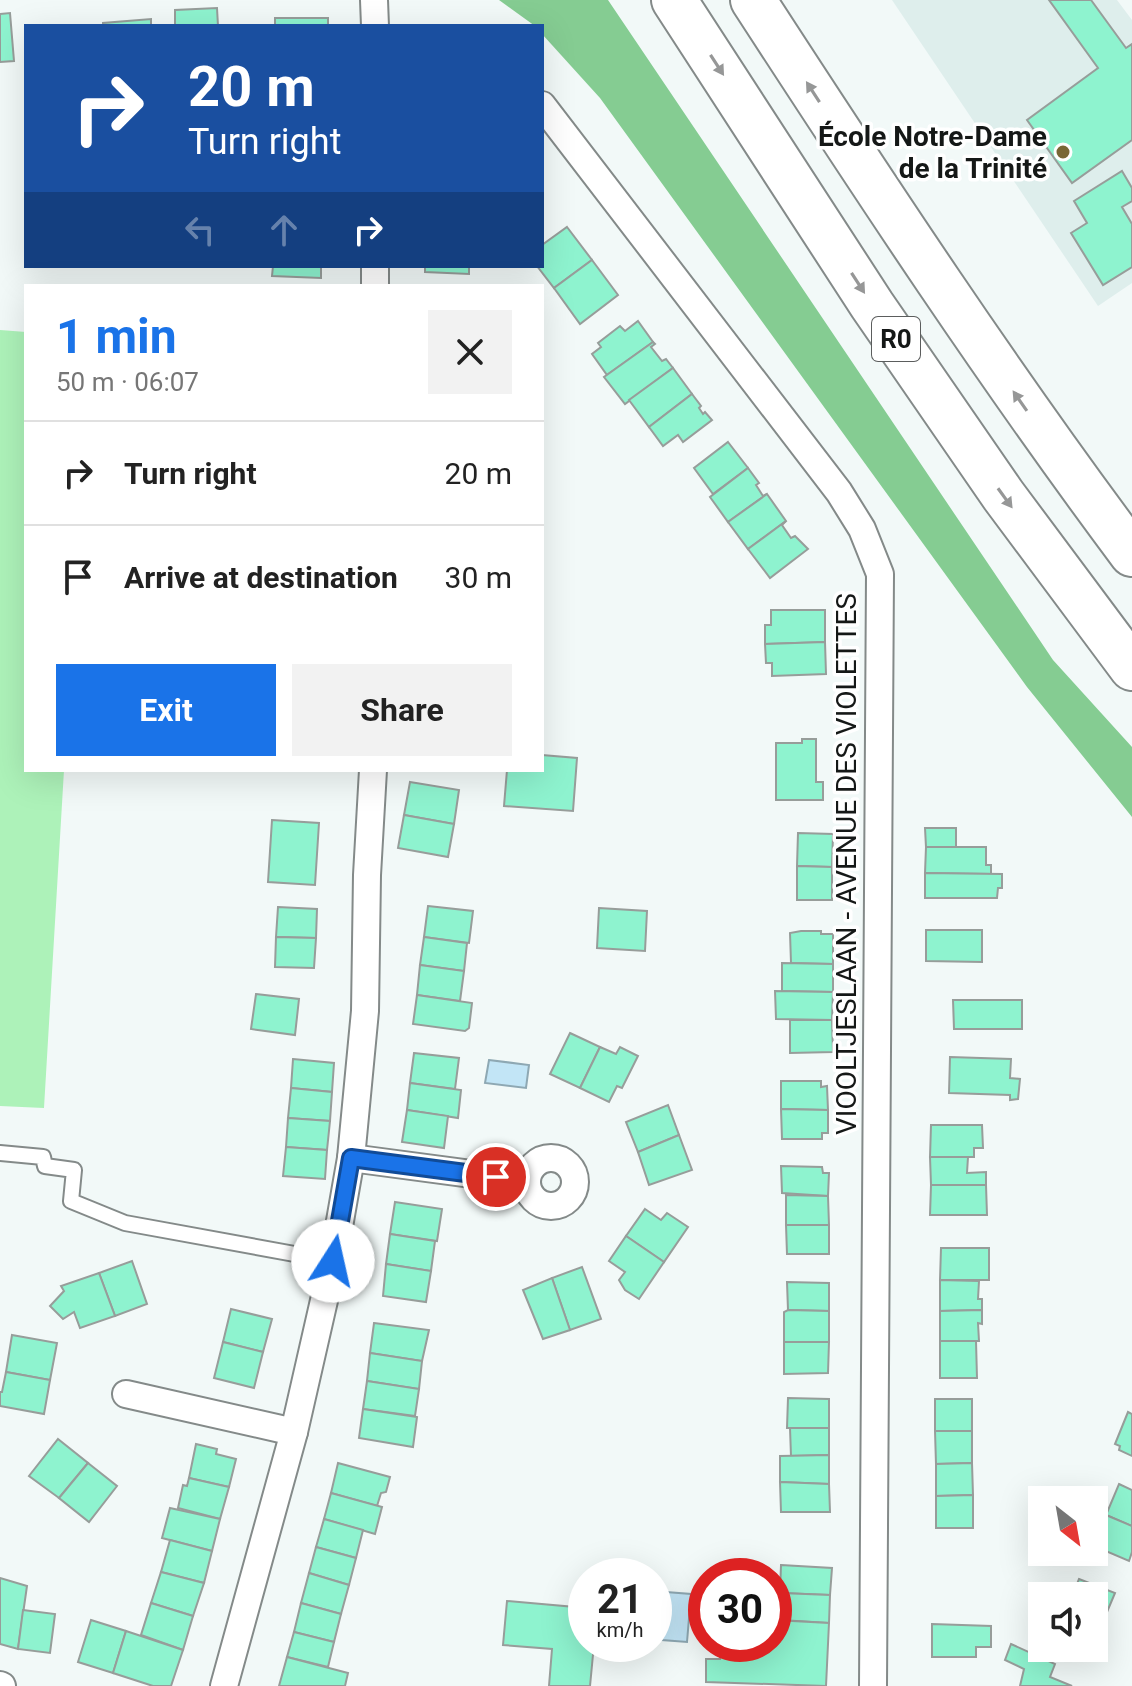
<!DOCTYPE html>
<html lang="en">
<head>
<meta charset="utf-8">
<style>
  body { margin:0; font-family:Roboto,sans-serif; background:#f2f2f2; color:#222; height:100vh; display:flex; flex-direction:column; font-size:30px; white-space:nowrap }
  * { box-sizing:border-box; margin:0 }
  p { font-size:26px; color:#767676 }
  .icon { flex:none; width:44px; height:44px; fill:none; stroke:currentColor; stroke-width:2; stroke-linecap:round; stroke-linejoin:round }
  .map { position:relative; flex:1; overflow:hidden }
  .details { position:absolute; left:24px; top:284px; width:520px; height:488px; display:flex; flex-direction:column; background:#fff; border-radius:0px; box-shadow:0 8px 32px #0002 }
  .details>* { flex:none }
  .guide { position:absolute; left:24px; top:24px; width:520px; height:244px; border-radius:0px; box-shadow:0 8px 32px #0002; background:#1a4fa0; color:#fff; overflow:hidden }
  .needle { width:52px; rotate:149deg }
  .controls { position:absolute; left:1028px; top:1486px; display:grid; gap:16px }
  .controls a { display:grid; place-items:center; width:80px; height:80px; border-radius:0px; background:#fff; box-shadow:0 8px 32px #0002; font-size:40px }
  .speed { position:absolute; left:568px; top:1558px; display:flex; gap:16px; font-size:40px; font-weight:700; text-align:center }
  .speed>* { display:grid; place-content:center; width:104px; height:104px; border-radius:50%; background:#fff; box-shadow:0 8px 32px #0002; line-height:1 }
  .speed small { font-size:20px; font-weight:400 }
  .speed .limit { border:12px solid #d22; background:#fff; color:#111 }
  .pin { position:absolute; display:grid; place-items:center; width:68px; height:68px; color:#fff; margin:-34px; border:4px solid #fff; border-radius:50%; box-shadow:0 2px 8px #0007 }
  .me { position:absolute; width:88px; margin:-44px; rotate:10deg; stroke-linejoin:round; filter:drop-shadow(0 0 6px #0008) }
  .turn { display:flex; align-items:center; gap:28px; height:168px; padding:0 32px; font-size:36px }
  .turn .icon { width:104px; height:104px; stroke-width:2.5 }
  .turn b { display:block; font-size:56px; line-height:68px }
  .lanes { display:flex; align-items:center; height:76px; padding:0 32px; background:#0003; justify-content:center; gap:40px; direction:ltr }
  .lanes .off { opacity:.35 }
  .round { display:grid; place-items:center; flex:none; width:84px; height:84px; border-radius:0px; background:#f2f2f2 }
  .head { display:flex; align-items:center; justify-content:space-between; height:136px; padding:0 32px }
  h1 { font-size:48px; font-weight:700; line-height:60px; color:#1a73e8 }
  .button { display:flex; gap:16px; margin-top:auto; padding:16px 32px }
  .button a { flex:1; height:92px; border-radius:0px; background:#1a73e8; color:#fff; font-size:32px; font-weight:700; line-height:92px; text-align:center }
  .button a+a { background:#f2f2f2; color:#222 }
  ul { padding:0; list-style:none }
  li { display:flex; align-items:center; gap:24px; height:104px; padding:0 32px; border-top:2px solid #e0e0e0 }
  li div { flex:1 }
  li b { display:block; font-size:30px }
  li em { font-style:normal }
  .map>svg:first-child { display:block }
  .built { fill:#deeeec }
  .green { fill:#adf2b9 }
  .forest { fill:#85cc92 }
  .water { fill:#c2e5f6; stroke:#8ea8b3; stroke-width:2 }
  .building { fill:#8ef3cf; stroke:#979d9a; stroke-width:2 }
  .lines { fill:none; stroke-linecap:round; stroke-linejoin:round }
  .lane-casing { stroke:#848a89; stroke-width:18 }
  .street-casing { stroke:#848a89; stroke-width:30 }
  .highway-casing { stroke:#848a89; stroke-width:48 }
  .lane { stroke:#fff; stroke-width:14 }
  .street { stroke:#fff; stroke-width:26 }
  .highway { stroke:#fff; stroke-width:44 }
  .oneway { fill:#969797 }
  .route-casing { stroke:#114b97; stroke-width:20 }
  .route { stroke:#1a73e8; stroke-width:14 }
  .poi-dot { fill:#786735; stroke:#fff; stroke-width:3 }
  .labels { text-anchor:middle; dominant-baseline:central; stroke-width:7; stroke-linejoin:round; paint-order:stroke }
  .shield { fill:#fff; stroke:#5b5d5d; stroke-width:2 }
  .shield-label { font-size:26px; font-weight:bold; fill:#151817 }
  .poi-label { font-size:28px; font-weight:bold; fill:#151817; stroke:#fff; text-anchor:end }
  .street-label { font-size:28px; fill:#151817; stroke:#fff }
</style>
</head>
<body>
<div class="map">
<svg width="1132" height="1686" viewBox="0 0 1132 1686">
  <rect width="100%" height="100%" fill="#f2f9f8"/>
  <path class="built" d="M892,0H1117L1132,20V283L1098,306Z"/>
  <path class="green" d="M0,330L26,332V770H64L44,1108L0,1106Z"/>
  <path class="forest" d="M499,0H608L1053,660L1132,747V817L1027,687L600,98L542,34V26H535Z"/>
  <g class="water">
    <path d="M489,1060L529,1065L526,1088L485,1083Z"/>
    <path d="M666,1592L691,1594L687,1642L662,1640Z"/>
  </g>
  <g class="building">
    <path d="M1049,0H1091L1126,48L1132,44V140L1072,183L1027,120L1098,68Z"/>
    <path d="M217,8L218,26H175V10Z"/>
    <path d="M10,13L14,61L0,62V14Z"/>
    <rect x="275" y="18" width="53" height="8"/>
    <path d="M151,19V26H103V23Z"/>
    <path d="M1122,171L1132,188V201L1122,207L1132,224V267L1103,285L1071,233L1087,223L1074,201Z"/>
    <path d="M567,227L592,260L554,288L537,266H542V245Z"/>
    <path d="M592,260L618,295L580,324L554,288Z"/>
    <path d="M273,266H321V278L272,276Z"/>
    <path d="M425,266H469V274L425,272Z"/>
    <path d="M638,321L653,342L607,375L592,354L601,347L598,343L620,326L625,331Z"/>
    <path d="M653,342L655,344L651,347L662,361L666,359L673,368L625,404L604,377Z"/>
    <path d="M673,368L692,394L649,427L629,400Z"/>
    <path d="M692,394L701,406L699,408L703,414L705,412L712,420L683,442L678,435L663,446L649,427Z"/>
    <path d="M728,442L748,468L713,494L694,468Z"/>
    <path d="M748,468L759,483L756,485L763,496L767,494L728,522L710,497Z"/>
    <path d="M767,494L786,521L748,549L728,522Z"/>
    <path d="M786,521L782,525L791,538L795,536L808,549L770,578L748,549Z"/>
    <path d="M771,610H825V642L765,644V625H771Z"/>
    <path d="M825,642L826,674L772,676V663H766L765,644Z"/>
    <path d="M802,739H816V782H823V800H776V743H802Z"/>
    <path d="M542,755L577,758L573,811L504,806L507,770H542Z"/>
    <path d="M410,782L459,790L454,824L404,815Z"/>
    <path d="M404,815L454,824L448,857L398,848Z"/>
    <path d="M272,820L319,823L315,885L268,882Z"/>
    <path d="M925,828H956V847H926Z"/>
    <path d="M798,833L833,834L832,867L797,866Z"/>
    <path d="M926,847H986V865H991V874L925,873Z"/>
    <path d="M797,866L832,867V900H797Z"/>
    <path d="M925,873L1002,874V888H998L997,898H925Z"/>
    <path d="M428,906L473,911L469,943L424,937Z"/>
    <path d="M278,907L317,909L316,938L276,937Z"/>
    <path d="M599,908L647,911L645,951L597,948Z"/>
    <path d="M926,930H982V962L926,961Z"/>
    <path d="M801,931H821V934H833V964L791,963L790,933Z"/>
    <path d="M276,937L316,938L314,968L275,967Z"/>
    <path d="M424,937L467,943L464,971L420,965Z"/>
    <path d="M782,963L833,964V992L782,991Z"/>
    <path d="M420,965L464,971L460,1001L417,995Z"/>
    <path d="M775,991L833,992L832,1020L776,1019Z"/>
    <path d="M256,994L299,999L295,1035L251,1029Z"/>
    <path d="M417,995L472,1003L469,1028L465,1031L413,1024Z"/>
    <path d="M953,1000H1022V1029H954Z"/>
    <path d="M790,1020H832L833,1052L790,1053Z"/>
    <path d="M570,1033L600,1047L580,1088L550,1074Z"/>
    <path d="M600,1047L616,1054L620,1047L638,1056L622,1088L617,1086L609,1102L580,1088Z"/>
    <path d="M414,1053L459,1058L455,1089L410,1083Z"/>
    <path d="M950,1057L1011,1059L1010,1078L1020,1079L1018,1099L1010,1100V1095L949,1093Z"/>
    <path d="M293,1059L334,1063L332,1092L291,1088Z"/>
    <path d="M781,1081H821V1087L827,1086L828,1110L781,1109Z"/>
    <path d="M410,1083L461,1090L458,1118L407,1110Z"/>
    <path d="M291,1088L332,1092L330,1121L288,1118Z"/>
    <path d="M668,1105L679,1135L638,1152L626,1122Z"/>
    <path d="M781,1109L828,1110V1133H822V1139H782Z"/>
    <path d="M407,1110L448,1116L444,1148L402,1142Z"/>
    <path d="M288,1118L330,1121L327,1150L286,1147Z"/>
    <path d="M931,1125H982L983,1148H974V1157H930Z"/>
    <path d="M679,1135L692,1170L649,1185L638,1152Z"/>
    <path d="M286,1147L327,1150L325,1179L283,1176Z"/>
    <path d="M930,1157H968L967,1173L986,1172V1185H931Z"/>
    <path d="M781,1166L822,1167L823,1173H829L828,1196L782,1193Z"/>
    <path d="M931,1185H986L987,1215H930Z"/>
    <path d="M786,1195L828,1196L829,1225H786Z"/>
    <path d="M395,1202L442,1209L437,1241L390,1234Z"/>
    <path d="M645,1209L661,1220L667,1213L688,1227L664,1262L626,1236Z"/>
    <path d="M786,1225H829V1254H787Z"/>
    <path d="M390,1234L435,1241L431,1271L386,1264Z"/>
    <path d="M626,1236L664,1262L639,1299L625,1290L619,1280L625,1272L609,1261Z"/>
    <path d="M941,1248H989V1280H940Z"/>
    <path d="M132,1261L147,1304L115,1316L99,1273Z"/>
    <path d="M386,1264L431,1271L426,1302L383,1296Z"/>
    <path d="M582,1267L601,1319L570,1330L552,1278Z"/>
    <path d="M99,1273L115,1316L80,1328L74,1312L63,1319L50,1306L64,1291L61,1286Z"/>
    <path d="M552,1278L570,1330L543,1339L523,1290Z"/>
    <path d="M940,1280L979,1281L978,1299H982V1310L940,1311Z"/>
    <path d="M787,1282L829,1283V1311L788,1310Z"/>
    <path d="M231,1309L272,1319L263,1352L223,1342Z"/>
    <path d="M788,1310L829,1311V1342H784V1312Z"/>
    <path d="M982,1310V1324L978,1323L979,1341H940V1311Z"/>
    <path d="M374,1323L429,1330L422,1361L370,1353Z"/>
    <path d="M12,1335L57,1343L50,1380L6,1372Z"/>
    <path d="M940,1341H976L977,1378H940Z"/>
    <path d="M223,1342L263,1352L254,1388L214,1378Z"/>
    <path d="M784,1342H829L828,1373L784,1374Z"/>
    <path d="M370,1353L422,1361L419,1389L367,1381Z"/>
    <path d="M6,1372L50,1380L44,1414L0,1406V1392H2Z"/>
    <path d="M367,1381L419,1389L415,1416L363,1409Z"/>
    <path d="M788,1398L829,1399V1428H787Z"/>
    <rect x="935" y="1399" width="37" height="32"/>
    <path d="M363,1409L417,1417L413,1447L359,1438Z"/>
    <path d="M1128,1412L1132,1414V1456L1119,1450L1120,1446L1115,1444Z"/>
    <path d="M790,1428H829V1455L791,1456Z"/>
    <path d="M935,1431H972V1463L936,1464Z"/>
    <path d="M58,1439L88,1463L59,1498L29,1476Z"/>
    <path d="M196,1444L217,1449L216,1454L236,1459L229,1487L189,1478Z"/>
    <path d="M829,1455V1484L780,1482V1456Z"/>
    <path d="M88,1463L117,1486L89,1522L59,1498Z"/>
    <path d="M338,1463L390,1477L386,1492L381,1493L377,1506L331,1493Z"/>
    <path d="M972,1463L973,1495L936,1496V1464Z"/>
    <path d="M189,1478L229,1487L220,1519L178,1508L183,1485L187,1486Z"/>
    <path d="M780,1482L829,1484L830,1512H781Z"/>
    <path d="M1119,1484L1132,1490V1526L1106,1515Z"/>
    <path d="M331,1493L382,1507L375,1534L324,1519Z"/>
    <path d="M973,1495V1528H936V1496Z"/>
    <path d="M170,1508L220,1519L212,1551L162,1538Z"/>
    <path d="M1106,1515L1132,1526V1552L1129,1561L1094,1546Z"/>
    <path d="M324,1519L363,1530L356,1558L316,1547Z"/>
    <path d="M170,1540L212,1551L204,1583L161,1572Z"/>
    <path d="M316,1547L356,1558L349,1585L309,1573Z"/>
    <path d="M781,1565L832,1568L830,1595L780,1593Z"/>
    <path d="M161,1572L204,1583L193,1616L151,1603Z"/>
    <path d="M309,1573L349,1585L341,1614L301,1603Z"/>
    <path d="M0,1578L27,1586L18,1649L0,1644Z"/>
    <path d="M1079,1579L1115,1593L1102,1624L1094,1621V1596H1072Z"/>
    <path d="M781,1593L830,1595L829,1623L780,1620Z"/>
    <path d="M507,1601L586,1608V1644H594L590,1686H549L552,1649L503,1645Z"/>
    <path d="M151,1603L193,1616L183,1650L141,1635Z"/>
    <path d="M301,1603L341,1614L334,1642L294,1632Z"/>
    <path d="M23,1610L55,1614L50,1653L18,1649Z"/>
    <path d="M91,1620L126,1631L113,1673L78,1662Z"/>
    <path d="M774,1620L829,1623L826,1686L706,1682V1659H720L721,1644H774Z"/>
    <path d="M932,1624L991,1626V1647H976V1657H932Z"/>
    <path d="M126,1631L183,1650L171,1686H153L113,1673Z"/>
    <path d="M294,1632L334,1642L328,1667L287,1657Z"/>
    <path d="M1011,1644L1055,1664L1050,1677L1072,1686H1020L1024,1669L1005,1660Z"/>
    <path d="M287,1657L348,1673L345,1686H279Z"/>
  </g>
  <g class="lines">
    <g class="lane-casing">
      <path id="lane" d="M0,1153L43,1157L45,1166L74,1170L71,1201L125,1223L333,1261"/>
    </g>
    <g class="street-casing">
      <g id="street">
        <path d="M374,0L375,26"/>
        <path d="M542,105L839,492L862,529L880,574L873,1686"/>
        <path d="M375,266V286"/>
        <circle cx="551" cy="1182" r="24"/>
        <path d="M351,1158L525,1181"/>
        <path d="M126,1394L294,1432"/>
        <path d="M0,1685L2,1686"/>
        <path d="M224,1686L294,1432L333,1261L351,1158L365,1011L367,875L373,770"/>
      </g>
    </g>
    <g class="highway-casing">
      <g id="highway">
        <path d="M674,0L872,305L1003,495L1132,668"/>
        <path d="M753,0C875,188 998,375 1132,554"/>
      </g>
    </g>
    <use href="#lane" class="lane"/>
    <use href="#street" class="street"/>
    <use href="#highway" class="highway"/>
  </g>
  <defs><path id="oneway-solid" d="M-6-.8H1V-3.2L6.5 0L1 3.2V.8H-6Z" transform="scale(2)"/></defs>
  <g class="oneway">
    <use href="#oneway-solid" transform="translate(717 65) rotate(57)"/>
    <use href="#oneway-solid" transform="translate(813 92) rotate(-123)"/>
    <use href="#oneway-solid" transform="translate(858 283) rotate(57)"/>
    <use href="#oneway-solid" transform="translate(1020 401) rotate(-125)"/>
    <use href="#oneway-solid" transform="translate(1005 498) rotate(54)"/>
  </g>
  <g class="lines">
    <g class="route-casing">
      <path id="route" d="M333,1261L351,1158L496,1177"/>
    </g>
    <use href="#route" class="route"/>
  </g>
  <circle class="poi-dot" cx="1063" cy="152" r="8"/>
  <g class="labels">
    <rect class="shield" x="872" y="317" width="48" height="44" rx="6"/>
    <g class="shield-label">
      <text x="896" y="339">R0</text>
    </g>
    <g class="poi-label">
      <text x="1047" y="136">École Notre-Dame<tspan x="1047" dy="32">de la Trinité</tspan></text>
    </g>
    <g class="street-label">
      <text transform="translate(846 864) rotate(-90)">VIOOLTJESLAAN - AVENUE DES VIOLETTES</text>
    </g>
  </g>
</svg>
<div class="controls">
<a><svg class="needle" viewBox="-14 -14 28 28"><path d="M0-13l5 13h-10z" fill="#e53935"/><path d="M0 13l5-13h-10z" fill="#767676"/></svg></a>
<a><svg class="icon" aria-label="sound" viewBox="0 0 24 24"><path d="M4 9h4l5-4v14l-5-4H4zM17 9q2 3 0 6"/></svg></a>
</div>
<div class="speed"><div>21<small>km/h</small></div><div class="limit">30</div></div>
<div class="pin" style="left:496px;top:1177px;background:#d93025"><svg class="icon" aria-label="arrive" viewBox="0 0 24 24"><path d="M6 21V4h12l-3 4 3 4H6"/></svg></div>
<svg class="me" style="left:333px;top:1261px" viewBox="-20 -20 40 40"><circle r="19" fill="#fff"/><path d="M0-13L10 11 0 6-10 11z" fill="#1a73e8"/></svg>
<div class="guide">
<div class="turn"><svg class="icon" aria-label="right" viewBox="0 0 24 24"><path d="M7 20v-9h11M14 6l5 5-5 5"/></svg><div><b>20 m</b>Turn right</div></div>
<div class="lanes"><svg class="icon off" aria-label="left" viewBox="0 0 24 24"><path d="M17 20v-9H6M10 6l-5 5 5 5"/></svg><svg class="icon off" aria-label="ahead" viewBox="0 0 24 24"><path d="M12 20V5M6 11l6-6 6 6"/></svg><svg class="icon" aria-label="right" viewBox="0 0 24 24"><path d="M7 20v-9h11M14 6l5 5-5 5"/></svg></div>
</div>
<section class="details">
<div class="head"><div><h1>1 min</h1><p>50 m · 06:07</p></div><a class="round"><svg class="icon" aria-label="close" viewBox="0 0 24 24"><path d="M6 6l12 12M18 6L6 18"/></svg></a></div>
<ul>
<li><svg class="icon" aria-label="right" viewBox="0 0 24 24"><path d="M7 20v-9h11M14 6l5 5-5 5"/></svg><div><b>Turn right</b></div><em>20 m</em></li>
<li><svg class="icon" aria-label="arrive" viewBox="0 0 24 24"><path d="M6 21V4h12l-3 4 3 4H6"/></svg><div><b>Arrive at destination</b></div><em>30 m</em></li>
</ul>
<div class="button"><a>Exit</a><a>Share</a></div>
</section>
</div>
</body>
</html>
